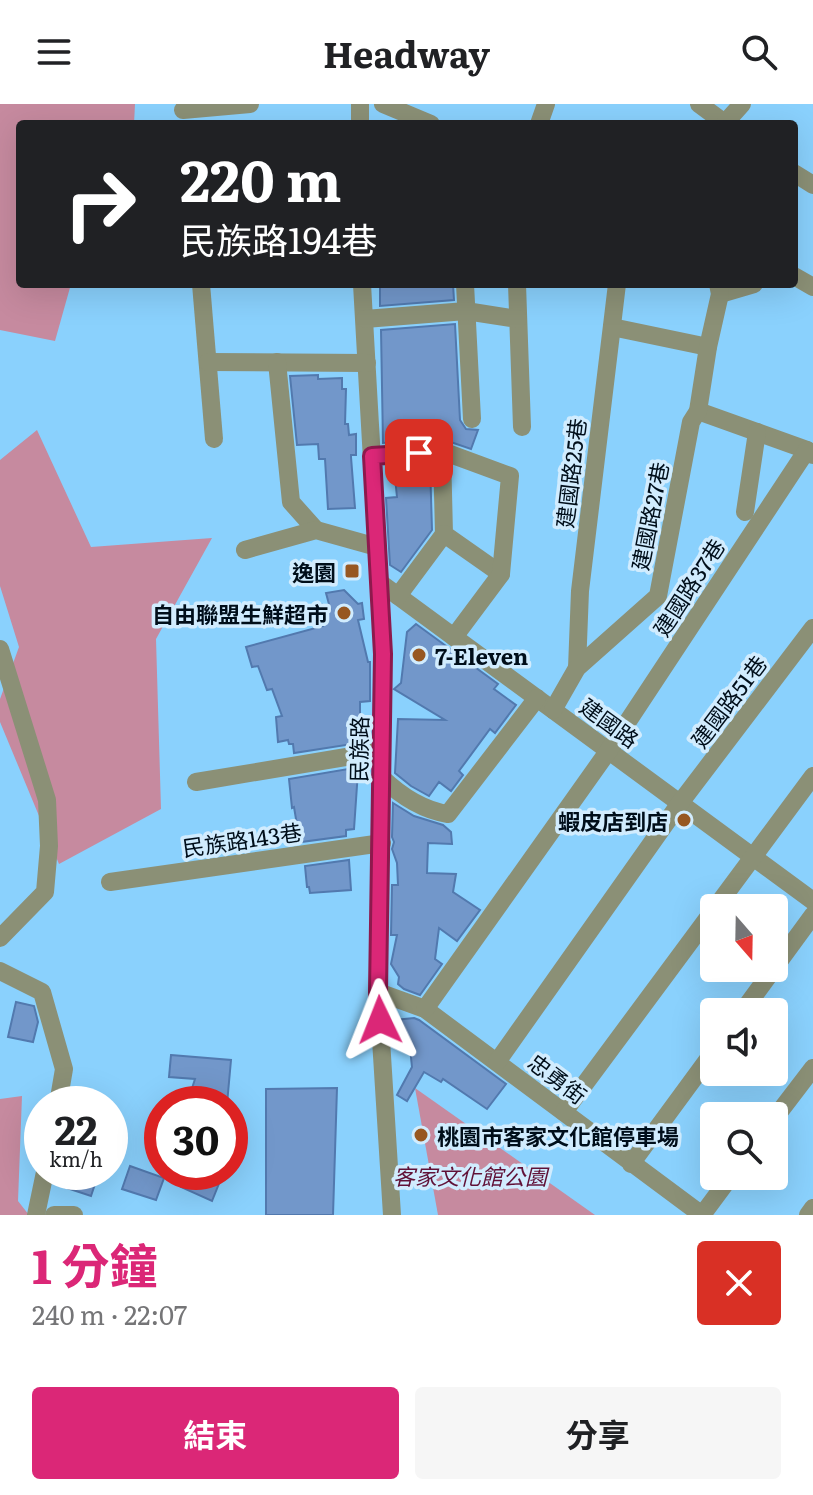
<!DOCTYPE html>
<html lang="zh-TW">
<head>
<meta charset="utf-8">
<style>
  body { margin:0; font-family:Literata,"Noto Sans TC",serif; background:#f6f6f6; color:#202124; height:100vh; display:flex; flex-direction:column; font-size:30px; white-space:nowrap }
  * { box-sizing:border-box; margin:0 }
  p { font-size:26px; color:#757577 }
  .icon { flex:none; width:44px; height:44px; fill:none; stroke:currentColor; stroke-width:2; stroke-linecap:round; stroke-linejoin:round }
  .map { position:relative; height:1111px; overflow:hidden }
  .details { display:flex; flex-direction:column; background:#fff; flex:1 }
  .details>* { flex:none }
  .banner { position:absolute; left:16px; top:16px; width:782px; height:168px; border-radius:8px; box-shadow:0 8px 32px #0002; background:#202124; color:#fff; overflow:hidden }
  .needle { width:52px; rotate:160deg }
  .tools { position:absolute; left:700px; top:790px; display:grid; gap:16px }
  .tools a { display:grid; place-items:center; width:88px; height:88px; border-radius:8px; background:#fff; box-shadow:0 8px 32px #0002; font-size:40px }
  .speed { position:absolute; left:24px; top:982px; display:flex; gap:16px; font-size:40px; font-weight:700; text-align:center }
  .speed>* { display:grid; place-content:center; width:104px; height:104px; border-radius:50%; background:#fff; box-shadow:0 8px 32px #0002; line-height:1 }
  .speed small { font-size:20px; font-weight:400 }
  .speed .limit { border:12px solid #d22; background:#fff; color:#111 }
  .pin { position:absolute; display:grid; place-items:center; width:68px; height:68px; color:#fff; margin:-34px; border-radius:16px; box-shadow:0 4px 12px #0006 }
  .me { position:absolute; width:88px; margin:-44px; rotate:358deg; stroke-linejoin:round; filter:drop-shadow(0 0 6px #0008) }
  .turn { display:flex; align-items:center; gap:28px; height:168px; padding:0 32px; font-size:36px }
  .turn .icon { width:104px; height:104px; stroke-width:2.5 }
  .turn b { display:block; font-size:56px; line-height:68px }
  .round { display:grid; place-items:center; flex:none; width:84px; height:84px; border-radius:8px; background:#f6f6f6 }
  .overview { display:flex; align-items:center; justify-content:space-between; height:136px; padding:0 32px }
  h1 { font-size:48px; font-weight:700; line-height:60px; color:#db2777 }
  .button { display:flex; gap:16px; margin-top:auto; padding:16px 32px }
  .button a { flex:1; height:92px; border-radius:8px; background:#db2777; color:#fff; font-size:32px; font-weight:700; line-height:92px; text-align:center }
  .button a+a { background:#f6f6f6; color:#202124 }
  header { display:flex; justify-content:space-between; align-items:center; height:104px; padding:0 32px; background:#fff; font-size:36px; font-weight:700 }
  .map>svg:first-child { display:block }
  .green { fill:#c68a9f }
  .building { fill:#7297ca; stroke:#5279ae; stroke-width:2 }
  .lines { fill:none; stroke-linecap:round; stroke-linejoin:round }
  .minor { stroke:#8b9076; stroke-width:18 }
  .route-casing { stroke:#8e194d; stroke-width:20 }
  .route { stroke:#db2777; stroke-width:14 }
  .poi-dot { fill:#975721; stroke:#d1ecfe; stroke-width:3 }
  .labels { text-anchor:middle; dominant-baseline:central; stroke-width:7; stroke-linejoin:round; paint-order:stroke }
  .street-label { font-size:22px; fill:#000e1a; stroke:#d1ecfe }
  .poi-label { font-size:22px; font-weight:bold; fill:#000e1a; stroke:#d1ecfe; text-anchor:end }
  .park-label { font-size:22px; font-style:italic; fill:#601137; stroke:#d1ecfe }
</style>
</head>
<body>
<header><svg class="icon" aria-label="menu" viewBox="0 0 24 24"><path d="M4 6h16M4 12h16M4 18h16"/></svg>Headway<svg class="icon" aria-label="search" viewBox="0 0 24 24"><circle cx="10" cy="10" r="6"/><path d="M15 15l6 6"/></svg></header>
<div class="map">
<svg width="813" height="1111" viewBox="0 0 813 1111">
  <rect width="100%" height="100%" fill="#8ad1fd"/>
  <g class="green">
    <path d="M0,0H135L134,20H20V180H71L55,237L0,226Z"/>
    <path d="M37,326L91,443L212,434L156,535L161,705L59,760L0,618V595L19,543L0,482V356Z"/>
    <path d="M415,984L595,1111H438Z"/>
    <path d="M22,992L18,1097L29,1111H0V995Z"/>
  </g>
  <g class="building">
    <path d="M380,180H453L454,196L380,202Z"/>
    <path d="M455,220L460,316L466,325L478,326L471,345L442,335L383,339L381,226Z"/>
    <path d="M318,271V275L342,274V285H346L345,320H348L349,331L356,330V351H351V353L355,404L328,405L325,355H319L318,340L297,341L290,272Z"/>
    <path d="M430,360L432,426L401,468L390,461L386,394L397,393L394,364L387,363Z"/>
    <path d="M344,486L358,500L362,499L364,515L358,516L368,558H370V597L360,598V616H357L359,639L294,649L293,640H289L288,636L278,638L276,613L282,612L272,585L267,586L258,562L252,563L246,543L323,522V520L327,519L323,501L330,504L326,489Z"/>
    <path d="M416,520L498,580L494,585L516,601L495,629L490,625L459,667L463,671L451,687L439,678L429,692L411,682L395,669L398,615L445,616L394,585L401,579L407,528Z"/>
    <path d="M354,664L358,667L354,725L346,726V732L301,738V733H299L294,703L292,704L289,675Z"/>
    <path d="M393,699L414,712L443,721L451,728L452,740L428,739L427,769L456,770L453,788L480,806L457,837L439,824L435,855L442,860L420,891L404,885L398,880L399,873L391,860L397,831H391L392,781H398L397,759L392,745L394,738L392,733Z"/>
    <path d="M349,756L351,786L310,789L309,783H307L305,762Z"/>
    <path d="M16,898L34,902L38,918L33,938L8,933Z"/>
    <path d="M414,914L419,916L506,980L487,1005L443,975L441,978L424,968L407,997L397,991L412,963L410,944L397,943L395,916Z"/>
    <path d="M171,951L231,956L227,1000H187L195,975L169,973Z"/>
    <path d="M337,984L333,1111H266V985Z"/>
    <path d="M130,1062L164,1074L156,1096L122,1085Z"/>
    <path d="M62,1068H88L98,1071L91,1092L58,1081Z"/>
    <path d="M186,1068H199L220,1077L212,1097L181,1083Z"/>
  </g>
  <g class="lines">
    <g class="minor">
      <path d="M360,0V20"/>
      <path d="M383,0L431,20"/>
      <path d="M699,0L726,20"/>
      <path d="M183,6L250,0"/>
      <path d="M725,19L742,0"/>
      <path d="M539,20L546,0"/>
      <path d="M794,69L813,81"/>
      <path d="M794,172L813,183"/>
      <path d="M201,180L214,335"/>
      <path d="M362,180L383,550L378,888L392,1111"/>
      <path d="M465,180L472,315"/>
      <path d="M517,180L522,323"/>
      <path d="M720,190L754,180"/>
      <path d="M365,215L466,207L518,215"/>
      <path d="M612,223L708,243"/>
      <path d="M208,258L367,259"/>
      <path d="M277,258L291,398L316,426"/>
      <path d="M698,307L807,346L813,351"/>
      <path d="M442,347L444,430L501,470"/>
      <path d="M372,352L442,347L510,372L501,470L454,533"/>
      <path d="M745,408L757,328"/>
      <path d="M245,446L316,426L377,443"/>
      <path d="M379,478L813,797"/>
      <path d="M398,492L444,430"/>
      <path d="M0,545L47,696L49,742L45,788L0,834"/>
      <path d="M577,564L580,487L617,180"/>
      <path d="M553,606L577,564L658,492L691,318L698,307L708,243L720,190L718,180"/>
      <path d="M382,674C401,692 422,706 448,710L537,594"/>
      <path d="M196,678L382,647"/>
      <path d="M110,778L382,739"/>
      <path d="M0,867L42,888L64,965L58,1000"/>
      <path d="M378,888L425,905L702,1111"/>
      <path d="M425,905L609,646L807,346"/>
      <path d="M742,908L813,811"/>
      <path d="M497,958L680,699L813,524"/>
      <path d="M564,1008L813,672"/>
      <path d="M774,1015L813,964"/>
      <path d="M631,1060L714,947"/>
      <path d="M36,1111L45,1068"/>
      <path d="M54,1111H74"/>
      <path d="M702,1111L731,1072"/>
      <path d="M808,1111L813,1104"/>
    </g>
  </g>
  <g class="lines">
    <g class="route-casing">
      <path id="route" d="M380,916L378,888L383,550L372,352L419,349"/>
    </g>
    <use href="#route" class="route"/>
  </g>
  <g class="poi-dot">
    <rect x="344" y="459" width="16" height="16" rx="4"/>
    <circle cx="344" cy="509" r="8"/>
    <circle cx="419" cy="551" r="8"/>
    <circle cx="684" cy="716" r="8"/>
    <circle cx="421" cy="1031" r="8"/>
  </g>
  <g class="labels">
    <g class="street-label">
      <text transform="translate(570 369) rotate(-83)">建國路25巷</text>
      <text transform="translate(649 412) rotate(-79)">建國路27巷</text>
      <text transform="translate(688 483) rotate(-57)">建國路37巷</text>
      <text transform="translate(728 597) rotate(-53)">建國路51巷</text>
      <text transform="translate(610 618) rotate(36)">建國路</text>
      <text transform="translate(358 645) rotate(-89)">民族路</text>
      <text transform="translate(242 735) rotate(-8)">民族路143巷</text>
      <text transform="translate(558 974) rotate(37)">忠勇街</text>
    </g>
    <g class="poi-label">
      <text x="336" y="467">逸園</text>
      <text x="328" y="509">自由聯盟生鮮超市</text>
      <text x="435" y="551" text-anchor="start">7-Eleven</text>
      <text x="668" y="716">蝦皮店到店</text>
      <text x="437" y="1031" text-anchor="start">桃園市客家文化館停車場</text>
    </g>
    <g class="park-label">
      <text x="470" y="1071">客家文化館公園</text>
    </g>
  </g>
</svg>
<div class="tools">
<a><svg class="needle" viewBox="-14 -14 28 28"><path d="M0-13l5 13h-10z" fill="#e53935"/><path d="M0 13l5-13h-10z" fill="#757577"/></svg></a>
<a><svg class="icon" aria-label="sound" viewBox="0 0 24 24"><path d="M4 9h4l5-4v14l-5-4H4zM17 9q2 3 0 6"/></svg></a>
<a><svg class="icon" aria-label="search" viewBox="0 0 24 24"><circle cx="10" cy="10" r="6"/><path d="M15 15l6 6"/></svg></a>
</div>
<div class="speed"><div>22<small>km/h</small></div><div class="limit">30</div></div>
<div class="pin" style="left:419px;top:349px;background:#d93025"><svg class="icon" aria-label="arrive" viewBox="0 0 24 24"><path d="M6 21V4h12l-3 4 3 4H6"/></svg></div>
<svg class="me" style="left:380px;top:916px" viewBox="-20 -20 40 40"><path d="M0-17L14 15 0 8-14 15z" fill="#db2777" stroke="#fff" stroke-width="4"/></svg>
<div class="banner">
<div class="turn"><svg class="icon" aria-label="right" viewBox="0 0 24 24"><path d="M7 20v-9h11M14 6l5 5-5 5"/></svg><div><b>220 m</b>民族路194巷</div></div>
</div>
</div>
<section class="details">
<div class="overview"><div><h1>1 分鐘</h1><p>240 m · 22:07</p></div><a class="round" style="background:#d93025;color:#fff"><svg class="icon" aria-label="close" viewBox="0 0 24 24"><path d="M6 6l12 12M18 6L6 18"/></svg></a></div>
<div class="button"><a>結束</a><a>分享</a></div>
</section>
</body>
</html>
